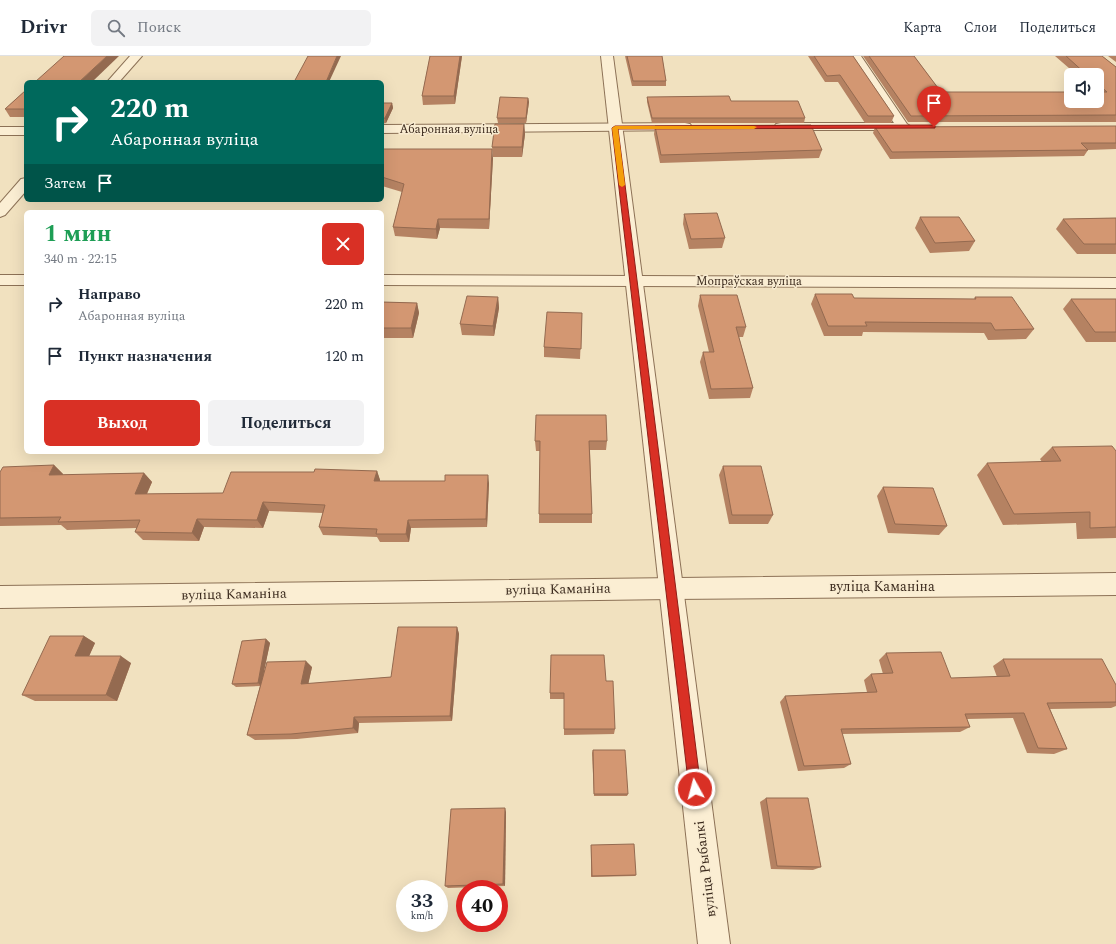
<!DOCTYPE html>
<html lang="ru">
<head>
<meta charset="utf-8">
<style>
  body { margin:0; font-family:Spectral,serif; background:#f2f2f3; color:#1f2937; height:100vh; display:flex; flex-direction:column; font-size:15px; white-space:nowrap }
  * { box-sizing:border-box; margin:0 }
  p { font-size:13px; color:#747a83 }
  .icon { flex:none; width:22px; height:22px; fill:none; stroke:currentColor; stroke-width:2; stroke-linecap:round; stroke-linejoin:round }
  .map { position:relative; flex:1; overflow:hidden }
  .panel { position:absolute; left:24px; top:154px; width:360px; height:244px; display:flex; flex-direction:column; background:#fff; border-radius:6px; box-shadow:0 4px 16px #0002 }
  .panel>* { flex:none }
  .top-card { position:absolute; left:24px; top:24px; width:360px; height:122px; border-radius:6px; box-shadow:0 4px 16px #0002; background:#00695c; color:#fff; overflow:hidden }
  .tools { position:absolute; left:1064px; top:12px; display:grid; gap:8px }
  .tools a { display:grid; place-items:center; width:40px; height:40px; border-radius:6px; background:#fff; box-shadow:0 4px 16px #0002; font-size:20px }
  .speed { position:absolute; left:396px; top:824px; display:flex; gap:8px; font-size:20px; font-weight:700; text-align:center }
  .speed>* { display:grid; place-content:center; width:52px; height:52px; border-radius:50%; background:#fff; box-shadow:0 4px 16px #0002; line-height:1 }
  .speed small { font-size:10px; font-weight:400 }
  .speed .limit { border:6px solid #d22; background:#fff; color:#111 }
  .pin { position:absolute; display:grid; place-items:center; width:34px; height:34px; color:#fff; margin:-41px -17px; border-radius:50% 50% 50% 0; rotate:-45deg; box-shadow:0 0 4px #0007 }
  .pin .icon { rotate:45deg }
  .me { position:absolute; width:44px; margin:-22px; rotate:353deg; stroke-linejoin:round; filter:drop-shadow(0 0 3px #0008) }
  .turn { display:flex; align-items:center; gap:14px; height:84px; padding:0 20px; font-size:18px }
  .turn .icon { width:52px; height:52px; stroke-width:2.5 }
  .turn b { display:block; font-size:28px; line-height:34px }
  .then { display:flex; align-items:center; height:38px; padding:0 20px; background:#0003; gap:8px; font-size:15px }
  .round { display:grid; place-items:center; flex:none; width:42px; height:42px; border-radius:6px; background:#f2f2f3 }
  .head { display:flex; align-items:center; justify-content:space-between; height:68px; padding:0 20px }
  h1 { font-size:24px; font-weight:700; line-height:30px; color:#1e9e55 }
  .button { display:flex; gap:8px; margin-top:auto; padding:8px 20px }
  .button a { flex:1; height:46px; border-radius:6px; background:#d93025; color:#fff; font-size:16px; font-weight:700; line-height:46px; text-align:center }
  .button a+a { background:#f2f2f3; color:#1f2937 }
  ul { padding:0; list-style:none }
  li { display:flex; align-items:center; gap:12px; height:52px; padding:0 20px }
  li div { flex:1 }
  li b { display:block; font-size:15px }
  li em { font-style:normal }
  header { display:flex; align-items:center; gap:24px; box-sizing:border-box; height:56px; padding:0 20px; background:#fff; border-bottom:1px solid #e0e1e3 }
  header strong { font-size:19px }
  nav { display:flex; gap:22px; margin-inline-start:auto; font-size:14px }
  .search { width:280px; height:36px; background:#f2f2f3; display:flex; align-items:center; gap:10px; box-sizing:border-box; padding:0 14px; border-radius:6px; color:#747a83; font-size:15px }
  .map>svg:first-child { display:block }
  .lines { fill:none; stroke-linecap:round; stroke-linejoin:round }
  .minor-casing { stroke:#8c7156; stroke-width:2 }
  .tertiary-casing { stroke:#8c7156; stroke-width:2 }
  .minor { fill:#fbeed3; fill-rule:evenodd }
  .tertiary { fill:#fbeed3; fill-rule:evenodd }
  .wall { fill:#b58262 }
  .shaded-wall { fill:#946a50 }
  .building { fill:#d39772; stroke:#946a50 }
  .route { fill:#d93025; stroke:#8d1f18 }
  .slow { fill:#f59e0b }
  .labels { text-anchor:middle; dominant-baseline:central; stroke-width:3; stroke-linejoin:round; paint-order:stroke }
  .far-street-label { font-size:12px; fill:#3a291c; stroke:#f8ebd0 }
  .street-label { font-size:14px; fill:#3a291c; stroke:#f8ebd0 }
</style>
</head>
<body>
<header>
<strong>Drivr</strong>
<div class="search"><svg class="icon" aria-label="search" viewBox="0 0 24 24"><circle cx="10" cy="10" r="6"/><path d="M15 15l6 6"/></svg>Поиск</div>
<nav><a>Карта</a><a>Слои</a><a>Поделиться</a></nav>
</header>
<div class="map">
<svg width="1116" height="888" viewBox="0 0 1116 888">
  <rect width="100%" height="100%" fill="#f1e1bf"/>
  <g class="lines">
    <g class="minor-casing">
      <g id="minor">
        <path d="M130,0H142L119,26H107Z"/>
        <path d="M849,0H861L907,68L912,71L910,74H776L774,71L776,68L781,67H894Z"/>
        <path d="M685,67L690,68L692,71L690,74L382,77V69Z"/>
        <rect x="0" y="71" width="26" height="8"/>
        <path d="M26,122V135L5,159L0,161V147L21,123Z"/>
        <rect x="0" y="219" width="26" height="10"/>
        <path d="M382,219L1116,222V232L382,229Z"/>
        <path d="M1116,517V539L671,543L0,552V530Z"/>
      </g>
    </g>
    <g class="tertiary-casing">
      <path id="tertiary" d="M601,0H613L730,888H698Z"/>
    </g>
    <use href="#minor" class="minor"/>
    <use href="#tertiary" class="tertiary"/>
  </g>
  <g class="wall">
    <path d="M430,0H462L455,48L423,49L422,40Z"/>
    <path d="M625,0H662L666,25V30H632Z"/>
    <path d="M808,0H853L894,60L891,67H865L838,26H825Z"/>
    <path d="M863,0H914L941,36L1097,45V19H1077L1055,0H1102L1116,11V66H908Z"/>
    <path d="M1108,0H1116V6Z"/>
    <path d="M26,34V61H10L5,53Z"/>
    <path d="M647,41L731,45L805,62L804,67H652L647,46Z"/>
    <path d="M528,42L529,46L526,67H498L497,62Z"/>
    <path d="M382,47H392L393,52L386,67L382,68Z"/>
    <path d="M524,68L525,78L522,101H493L492,91Z"/>
    <path d="M655,70L822,94L819,102L660,107L654,78Z"/>
    <path d="M1116,70V93L1088,94L1084,100L890,103L873,77L875,71Z"/>
    <path d="M382,93L493,102L489,173L440,172L437,183L395,180L393,171L402,136L382,130Z"/>
    <path d="M684,158L725,182L722,192L689,193L683,168Z"/>
    <path d="M920,161L975,185L969,195L930,197L915,172Z"/>
    <path d="M1116,162V198H1077L1056,173L1063,163Z"/>
    <path d="M815,238L854,242L974,243L975,241L1034,273L1026,283L988,284L984,277L863,276L862,280H824L811,248Z"/>
    <path d="M700,239L746,271L743,281H739L753,332L750,342L709,343L700,306L703,296H709L698,250Z"/>
    <path d="M498,241L499,252L494,280L462,279L460,268Z"/>
    <path d="M1071,243H1116V286H1086L1063,253Z"/>
    <path d="M382,246L417,247L419,257L413,282H382Z"/>
    <path d="M582,257L580,303L544,301V291Z"/>
    <path d="M535,385H607L606,394H590L592,458V467H539L540,395H536Z"/>
    <path d="M1052,391L1116,395V482L1077,483L1076,467L1003,469L977,419L987,407L1042,406L1040,403Z"/>
    <path d="M54,409L63,418V419L144,417L152,426L147,438L223,437L314,416L377,415L380,424V425L489,427L487,471L411,472L409,486H380L377,481L323,479L319,471L323,457L269,455L263,472L204,471L199,485L143,484L135,476L137,472L67,474L61,469L0,470V416Z"/>
    <path d="M723,410L773,459L768,468H729L719,419Z"/>
    <path d="M883,431L947,470L939,479L888,477L877,440Z"/>
    <path d="M457,571L459,578L452,665L359,667L358,677L297,683L255,684L247,679L260,630L236,631L232,628L266,583L270,587L264,614L312,611L308,628L391,621Z"/>
    <path d="M84,580L95,587L89,600L131,607L117,645H35L22,639Z"/>
    <path d="M886,597L951,622L997,621L993,610L1003,603L1116,629V650L1111,652L1050,653L1067,693L1054,698L1027,697L1013,662L967,663L970,671L960,676L842,678L851,708L844,712L798,715L780,646L785,640L867,636L864,624L871,618H883L879,604Z"/>
    <path d="M606,625L615,673L614,678L564,679V643H550V637Z"/>
    <path d="M593,694L628,738L627,740H594L592,697Z"/>
    <path d="M766,742L821,811L813,814L771,813L760,746Z"/>
    <path d="M506,756L505,830L448,832L445,830Z"/>
    <path d="M591,789L636,819L635,820L591,821Z"/>
  </g>
  <g class="shaded-wall">
    <path d="M107,0H119L92,26H79Z"/>
    <path d="M337,0H341L329,26H326Z"/>
    <path d="M460,0H462L455,48L454,40Z"/>
    <path d="M528,42L529,46L526,67V62Z"/>
    <path d="M392,47L393,52L386,67L385,62Z"/>
    <path d="M524,68L525,78L522,101V91Z"/>
    <path d="M492,93L493,102L489,173V163Z"/>
    <path d="M438,163L440,172L437,183L436,173Z"/>
    <path d="M498,241L499,252L494,280L493,270Z"/>
    <path d="M417,247L419,257L413,282L411,272Z"/>
    <path d="M54,409L63,418L58,428L49,419Z"/>
    <path d="M377,415L380,424L377,434L374,425Z"/>
    <path d="M144,417L152,426L143,446L135,438Z"/>
    <path d="M488,419L489,427L487,471L486,463Z"/>
    <path d="M263,446L269,455L263,472L257,464Z"/>
    <path d="M197,463L204,471L199,485L192,477Z"/>
    <path d="M408,464L411,472L409,486L406,478Z"/>
    <path d="M457,571L459,578L452,665L450,660Z"/>
    <path d="M84,580L95,587L86,607L75,600Z"/>
    <path d="M266,583L270,587L261,630L258,627Z"/>
    <path d="M121,600L131,607L117,645L106,639Z"/>
    <path d="M306,605L312,611L307,634L301,628Z"/>
    <path d="M354,661L359,667L358,677L353,672Z"/>
    <path d="M505,752L506,756L505,830L503,828Z"/>
  </g>
  <g class="building">
    <path d="M64,0H107L79,26H35Z"/>
    <path d="M308,0H337L326,26H294Z"/>
    <path d="M430,0H460L454,40H422Z"/>
    <path d="M627,0H662L666,25H633Z"/>
    <path d="M814,0H853L894,60H868L840,19L827,20Z"/>
    <path d="M869,0H914L941,36H1071V45H1097V36H1107L1097,27V19H1087L1066,0H1102L1116,11V59L911,60Z"/>
    <path d="M26,34V53H5Z"/>
    <path d="M729,40L731,45H798L805,62H652L647,41Z"/>
    <path d="M500,41L528,42L526,62H497Z"/>
    <path d="M382,47H392L385,62L382,63Z"/>
    <path d="M495,68H524L522,91H492Z"/>
    <path d="M811,69L822,94L661,99L655,70Z"/>
    <path d="M1116,70V87H1081L1088,94L892,96L875,71Z"/>
    <path d="M382,93H492L489,163H438L436,173L393,171L404,128L382,121Z"/>
    <path d="M717,157L725,182L691,183L684,158Z"/>
    <path d="M920,161H959L975,185L935,187Z"/>
    <path d="M1116,162V188H1084L1063,163Z"/>
    <path d="M815,238H852L854,242L976,243L975,241H1012L1034,273L995,274L991,267L865,266L867,270H828Z"/>
    <path d="M700,239H737L746,271H736L753,332L711,333L703,296H714Z"/>
    <path d="M467,240L498,241L493,270L460,268Z"/>
    <path d="M1071,243H1116V276H1095Z"/>
    <path d="M382,246L417,247L411,272H382Z"/>
    <path d="M547,256L582,257L581,293L544,291Z"/>
    <path d="M536,359H606L607,385H589L592,458H539L540,385H535Z"/>
    <path d="M1112,390L1116,395V471L1090,472V456L1014,458L987,407L1061,405L1052,391Z"/>
    <path d="M54,409L49,419L144,417L135,438L223,437L231,416H314L315,413L377,415L374,425H445V419H488L486,463L408,464L406,478H376L377,473L319,471L325,449L263,446L257,464L197,463L192,477L135,476L140,464L58,466L61,461L0,462V416L3,411Z"/>
    <path d="M723,410H761L773,459H732Z"/>
    <path d="M883,431L933,432L947,470L895,468Z"/>
    <path d="M398,571H457L450,660L354,661L353,672L291,678L247,679L267,606L306,605L301,628L391,621Z"/>
    <path d="M50,580H84L75,600H121L106,639H22Z"/>
    <path d="M266,583L258,627L232,628L242,585Z"/>
    <path d="M941,596L951,622L1010,620L1003,603H1102L1116,629V646L1047,647L1067,693L1038,692L1024,657L965,658L970,671L841,673L851,708L804,710L785,640L877,636L871,618L893,617L886,597Z"/>
    <path d="M551,599H604L606,625H613L615,673H564V637H550Z"/>
    <path d="M593,694H625L628,738H594Z"/>
    <path d="M766,742H808L821,811L777,810Z"/>
    <path d="M505,752L503,828L445,830L451,753Z"/>
    <path d="M634,788L636,819L592,820L591,789Z"/>
  </g>
  <path class="route" d="M934,69L935,70V72L618,73L701,733L699,737L695,739L691,737L689,733L612,72L615,70Z"/>
  <path class="slow" d="M615,70H754L757,71L754,73H618L625,129L622,131L619,129L612,72Z"/>
  <g class="labels">
    <g class="far-street-label">
      <text x="449" y="73">Абаронная вуліца</text>
      <text x="749" y="225">Мопраўская вуліца</text>
    </g>
    <g class="street-label">
      <text x="882" y="530">вуліца Каманіна</text>
      <text transform="translate(558 533) rotate(-1)">вуліца Каманіна</text>
      <text transform="translate(234 538) rotate(-1)">вуліца Каманіна</text>
      <text transform="translate(705 813) rotate(-97)">вуліца Рыбалкі</text>
    </g>
  </g>
</svg>
<div class="tools">
<a><svg class="icon" aria-label="sound" viewBox="0 0 24 24"><path d="M4 9h4l5-4v14l-5-4H4zM17 9q2 3 0 6"/></svg></a>
</div>
<div class="speed"><div>33<small>km/h</small></div><div class="limit">40</div></div>
<div class="pin" style="left:934px;top:71px;background:#d93025"><svg class="icon" aria-label="arrive" viewBox="0 0 24 24"><path d="M6 21V4h12l-3 4 3 4H6"/></svg></div>
<svg class="me" style="left:695px;top:733px" viewBox="-20 -20 40 40"><circle r="17" fill="#d93025" stroke="#fff" stroke-width="3"/><path d="M0-11L8 9 0 5-8 9z" fill="#fff"/></svg>
<div class="top-card">
<div class="turn"><svg class="icon" aria-label="right" viewBox="0 0 24 24"><path d="M7 20v-9h11M14 6l5 5-5 5"/></svg><div><b>220 m</b>Абаронная вуліца</div></div>
<div class="then">Затем<svg class="icon" aria-label="arrive" viewBox="0 0 24 24"><path d="M6 21V4h12l-3 4 3 4H6"/></svg></div>
</div>
<section class="panel">
<div class="head"><div><h1>1 мин</h1><p>340 m · 22:15</p></div><a class="round" style="background:#d93025;color:#fff"><svg class="icon" aria-label="close" viewBox="0 0 24 24"><path d="M6 6l12 12M18 6L6 18"/></svg></a></div>
<ul>
<li><svg class="icon" aria-label="right" viewBox="0 0 24 24"><path d="M7 20v-9h11M14 6l5 5-5 5"/></svg><div><b>Направо</b><p>Абаронная вуліца</p></div><em>220 m</em></li>
<li><svg class="icon" aria-label="arrive" viewBox="0 0 24 24"><path d="M6 21V4h12l-3 4 3 4H6"/></svg><div><b>Пункт назначения</b></div><em>120 m</em></li>
</ul>
<div class="button"><a>Выход</a><a>Поделиться</a></div>
</section>
</div>
</body>
</html>
